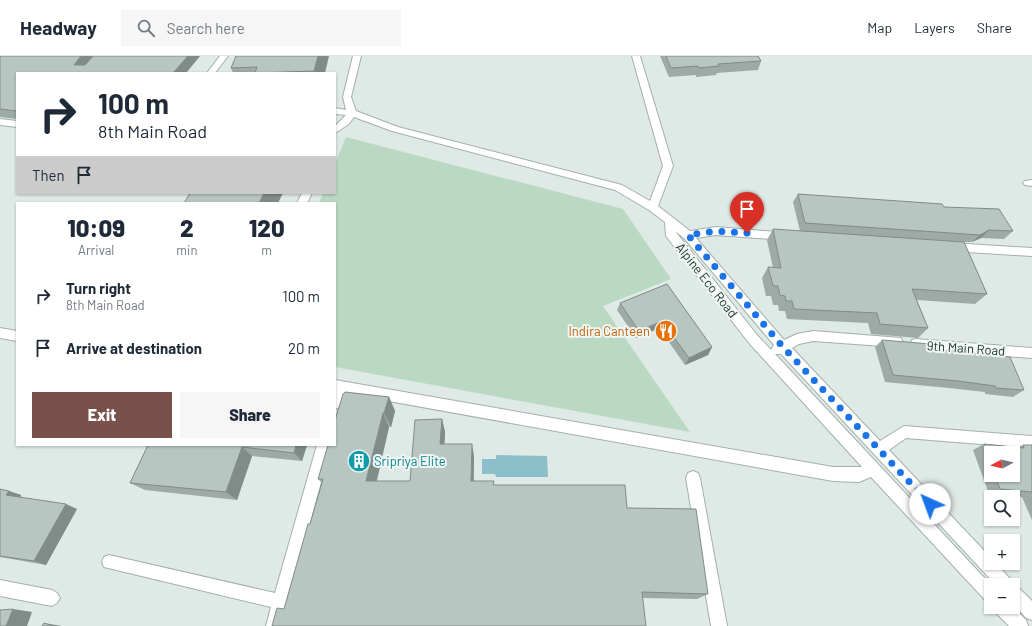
<!DOCTYPE html>
<html lang="en">
<head>
<meta charset="utf-8">
<style>
  body { margin:0; font-family:Barlow,sans-serif; background:#f6f6f7; color:#1f2937; height:100vh; display:flex; flex-direction:column; font-size:15px; white-space:nowrap }
  * { box-sizing:border-box; margin:0 }
  p { font-size:13px; color:#747a83 }
  .icon { flex:none; width:22px; height:22px; fill:none; stroke:currentColor; stroke-width:2; stroke-linecap:round; stroke-linejoin:round }
  .map { position:relative; flex:1; overflow:hidden }
  .sheet { position:absolute; left:16px; top:146px; width:320px; height:244px; display:flex; flex-direction:column; background:#fff; border-radius:0px; box-shadow:0 1px 3px #0004 }
  .sheet>* { flex:none }
  .top-card { position:absolute; left:16px; top:16px; width:320px; height:122px; border-radius:0px; box-shadow:0 1px 3px #0004; background:#fff; color:#1f2937; overflow:hidden }
  .needle { width:26px; rotate:263deg }
  .tools { position:absolute; left:984px; top:390px; display:grid; gap:8px }
  .tools a { display:grid; place-items:center; width:36px; height:36px; border-radius:0px; background:#fff; box-shadow:0 1px 3px #0004; font-size:20px }
  .pin { position:absolute; display:grid; place-items:center; width:34px; height:34px; color:#fff; margin:-41px -17px; border-radius:50% 50% 50% 0; rotate:-45deg; box-shadow:0 0 4px #0007 }
  .pin .icon { rotate:45deg }
  .me { position:absolute; width:44px; margin:-22px; rotate:317deg; stroke-linejoin:round; filter:drop-shadow(0 0 3px #0008) }
  .turn { display:flex; align-items:center; gap:14px; height:84px; padding:0 16px; font-size:18px }
  .turn .icon { width:52px; height:52px; stroke-width:2.5 }
  .turn b { display:block; font-size:28px; line-height:34px }
  .then { display:flex; align-items:center; height:38px; padding:0 16px; background:#0003; gap:8px; font-size:15px }
  .eta { display:flex; justify-content:space-evenly; align-items:center; height:68px; text-align:center }
  .eta b { font-size:24px; font-weight:800; line-height:28px }
  .action { display:flex; gap:8px; margin-top:auto; padding:8px 16px }
  .action a { flex:1; height:46px; border-radius:0px; background:#78514a; color:#fff; font-size:16px; font-weight:800; line-height:46px; text-align:center }
  .action a+a { background:#f6f6f7; color:#1f2937 }
  ul { padding:0; list-style:none }
  li { display:flex; align-items:center; gap:12px; height:52px; padding:0 16px }
  li div { flex:1 }
  li b { display:block; font-size:15px }
  li em { font-style:normal }
  header { display:flex; align-items:center; gap:24px; box-sizing:border-box; height:56px; padding:0 20px; background:#fff; border-bottom:1px solid #e0e1e3 }
  header strong { font-size:19px }
  nav { display:flex; gap:22px; margin-inline-start:auto; font-size:14px }
  .search { width:280px; height:36px; background:#f6f6f7; display:flex; align-items:center; gap:10px; box-sizing:border-box; padding:0 14px; border-radius:0px; color:#747a83; font-size:15px }
  .map>svg:first-child { display:block }
  .green { fill:#bad9c2 }
  .water { fill:#8bc0ca }
  .lines { fill:none; stroke-linecap:round; stroke-linejoin:round }
  .minor-casing { stroke:#a3b0ac; stroke-width:2 }
  .minor { fill:#fff; fill-rule:evenodd }
  .wall { fill:#9eaaa6; fill-rule:evenodd }
  .shaded-wall { fill:#818b87 }
  .building { fill:#b8c6c1; stroke:#818b87 }
  .route { stroke:#1a73e8; stroke-width:7; stroke-dasharray:0 12.6 }
  .labels { text-anchor:middle; dominant-baseline:central; stroke-width:4; stroke-linejoin:round; paint-order:stroke }
  .street-label { font-size:13px; fill:#223732; stroke:#eff6f3 }
  .food-label { font-size:13px; fill:#c56008; stroke:#eff6f3; text-anchor:end }
  .culture-label { font-size:13px; fill:#0d838f; stroke:#eff6f3; text-anchor:start }
</style>
</head>
<body>
<header>
<strong>Headway</strong>
<div class="search"><svg class="icon" aria-label="search" viewBox="0 0 24 24"><circle cx="10" cy="10" r="6"/><path d="M15 15l6 6"/></svg>Search here</div>
<nav><a>Map</a><a>Layers</a><a>Share</a></nav>
</header>
<div class="map">
<svg width="1032" height="570" viewBox="0 0 1032 570">
  <rect width="100%" height="100%" fill="#dfe9e5"/>
  <path class="green" d="M346,81L623,153L671,223L603,250L690,376L335,311V147H319L323,137H335V108Z"/>
  <path class="water" d="M496,399L547,400L548,421H496L495,418H482V403H496Z"/>
  <g class="lines">
    <g class="minor-casing">
      <g id="minor">
        <path d="M220,0H228L215,17H207Z"/>
        <path d="M353,0H361L351,41L356,55L398,71L622,129L650,145L663,110L632,0H640L673,110L658,150L690,175L716,171L789,177L790,180L789,183L785,184L716,179L696,182L784,284L797,278L813,275L901,282L903,286L901,290L897,291L813,285L799,288L792,292L880,385L904,370L1032,380V392L906,382L889,394L991,502V507H996L1011,524L1013,528L1018,531L1032,545V564L1026,562L1013,547V529H996L781,298H775L991,529V548L986,545L871,421L859,426L833,425L344,337L340,351L335,353V324L833,411H862L749,287L666,180L665,166L649,154L615,134L392,75L354,61L349,68L335,77V70L346,59L335,58V52L346,54L343,41ZM675,175L684,182L774,289L771,294L757,279Z"/>
        <path d="M0,63L17,65V71L0,69Z"/>
        <path d="M1032,124V130L1025,129L1023,127L1025,125Z"/>
        <path d="M302,137H312L307,147H297Z"/>
        <path d="M951,187L1032,192V200L951,195L946,191Z"/>
        <path d="M0,272L17,275V285L0,282Z"/>
        <path d="M916,283L1032,292V302L916,293L912,292L910,288L912,284Z"/>
        <path d="M317,389H331L282,570H266L271,551L104,511L102,506L104,501L109,499L275,537Z"/>
        <path d="M693,415L698,417L700,422L727,570H711L686,422L688,417Z"/>
        <path d="M0,524L52,534L57,537L60,542L57,547L52,550L0,540Z"/>
        <path d="M994,551H1013L1026,564L1028,570H1009L996,557Z"/>
      </g>
    </g>
    <use href="#minor" class="minor"/>
  </g>
  <g class="wall">
    <path d="M0,0H200L186,17H17V63L0,61Z"/>
    <path d="M236,0L325,17H233L231,12Z"/>
    <path d="M660,0H758L761,5L758,14L717,17L716,19L696,21V19L669,21Z"/>
    <path d="M798,138L944,151L1013,175L1004,183L981,182L972,186H964L987,238L975,248L917,244L928,272L918,282L871,278L868,267L787,263L785,255H779L778,249H773L771,240H766L762,222L768,211L773,212L767,184L773,173L800,175L793,146Z"/>
    <path d="M667,228L712,291L708,299L685,309L659,272L636,282L617,254L620,247Z"/>
    <path d="M882,284L934,293L1024,334L1013,341L985,338V336L949,332L885,326L875,291Z"/>
    <path d="M389,341L395,355L391,371H389L377,425H410L442,363L445,376L444,388L474,400V425H494V429L627,452L708,538L697,543L643,542L284,553L310,468L322,427L318,423Z"/>
    <path d="M984,388L1017,391L1023,389H1032V464L1022,441L989,438L973,394ZM991,397L1013,419H991Z"/>
    <path d="M148,389H307L302,405L252,400L237,444L145,434L130,427Z"/>
    <path d="M0,433L21,439L20,441L77,453L46,509L0,501Z"/>
  </g>
  <g class="shaded-wall">
    <path d="M81,0H95L81,17L74,9Z"/>
    <path d="M188,0H200L186,17H173Z"/>
    <path d="M318,0H329L325,17H314V15Z"/>
    <path d="M264,137H283L278,147H259Z"/>
    <path d="M989,174L981,182L972,186L980,179Z"/>
    <path d="M662,265L659,272L636,282L639,275Z"/>
    <path d="M712,291L708,299L685,309L689,302Z"/>
    <path d="M389,341L395,355L391,371L384,357Z"/>
    <path d="M383,357L389,371L374,435L366,425Z"/>
    <path d="M442,363L445,376L444,401L440,388Z"/>
    <path d="M472,388L474,400L473,436L471,425Z"/>
    <path d="M296,389H307L302,405L294,397Z"/>
    <path d="M242,391L252,400L237,444L226,436Z"/>
    <path d="M9,435L21,439L19,444L6,439Z"/>
    <path d="M66,448L77,453L46,509L34,505Z"/>
    <path d="M13,553L32,556L27,570H6Z"/>
    <path d="M44,567L62,570H53Z"/>
  </g>
  <g class="building">
    <path d="M0,0H81L74,9H85L93,0H188L173,17H17V55L0,53Z"/>
    <path d="M236,0H318L314,15L255,17L257,11L231,12Z"/>
    <path d="M666,0H758L761,5L718,8L719,10L699,12L698,10L671,12Z"/>
    <path d="M190,137H264L259,147H184Z"/>
    <path d="M798,138L942,148L944,151L999,153L1013,175L989,174L980,179L805,167Z"/>
    <path d="M773,173L964,186L987,238L912,233L928,272L880,268L877,257L794,253L792,245H786L785,240L780,239L778,230H773L768,211L781,212Z"/>
    <path d="M667,228L712,291L689,302L662,265L639,275L620,247Z"/>
    <path d="M882,284L931,288L934,293L1010,301L1024,334L996,332L995,330L958,325L893,319Z"/>
    <path d="M345,336L389,341L384,357H383L366,425H410L415,364L442,363L440,388H472L471,425H494L493,429H625L627,452L696,453L708,538L642,536L646,570H272L277,552L284,553L308,468H310L323,423H318L328,389H335V364L343,338Z"/>
    <path d="M984,388L1024,392L1023,389H1032V436L1000,433L995,419H1013V397H991V408Z"/>
    <path d="M148,389H296L294,397L242,391L226,436L130,427Z"/>
    <path d="M0,433L9,435L6,439L66,448L34,505L0,500Z"/>
    <path d="M13,553L6,570H0V554Z"/>
    <path d="M44,567L53,570H42Z"/>
  </g>
  <g class="lines">
    <path class="route" d="M747,177L716,175L688,179L783,291L930,448"/>
  </g>
  <defs>
    <g id="restaurant-disc" transform="scale(1.15)"><circle r="9.5" fill="#e8710a" stroke="#eff6f3"/><path d="M-5-6h1v4h1v-4h1v4h1v-4h1v5L-1.5 .5V6h-2V.5L-5-1ZM5-6V6H3V1.5H1.5Q1.5-4 5-6Z" fill="#fff"/></g>
    <g id="building-disc" transform="scale(1.15)"><circle r="9.5" fill="#0f9aa8" stroke="#eff6f3"/><path d="M-4-6H4V6H1V3H-1V6H-4ZM-2.5-4.3h1.7v1.8h-1.7ZM.8-4.3h1.7v1.8H.8ZM-2.5-1h1.7V.8h-1.7ZM.8-1h1.7V.8H.8Z" fill="#fff"/></g>
  </defs>
  <g fill-rule="evenodd">
    <use href="#restaurant-disc" x="666" y="275"/>
    <use href="#building-disc" x="359" y="405"/>
  </g>
  <g class="labels">
    <g class="street-label">
      <text transform="translate(707 224) rotate(52)">Alpine Eco Road</text>
      <text transform="translate(966 292) rotate(4)">9th Main Road</text>
    </g>
    <g class="food-label">
      <text x="650" y="275">Indira Canteen</text>
    </g>
    <g class="culture-label">
      <text x="374" y="405">Sripriya Elite</text>
    </g>
  </g>
</svg>
<div class="tools">
<a><svg class="needle" viewBox="-14 -14 28 28"><path d="M0-13l5 13h-10z" fill="#e53935"/><path d="M0 13l5-13h-10z" fill="#747a83"/></svg></a>
<a><svg class="icon" aria-label="search" viewBox="0 0 24 24"><circle cx="10" cy="10" r="6"/><path d="M15 15l6 6"/></svg></a>
<a>+</a>
<a>−</a>
</div>
<div class="pin" style="left:747px;top:177px;background:#d93025"><svg class="icon" aria-label="arrive" viewBox="0 0 24 24"><path d="M6 21V4h12l-3 4 3 4H6"/></svg></div>
<svg class="me" style="left:930px;top:448px" viewBox="-20 -20 40 40"><circle r="19" fill="#fff"/><path d="M0-13L10 11 0 6-10 11z" fill="#1a73e8"/></svg>
<div class="top-card">
<div class="turn"><svg class="icon" aria-label="right" viewBox="0 0 24 24"><path d="M7 20v-9h11M14 6l5 5-5 5"/></svg><div><b>100 m</b>8th Main Road</div></div>
<div class="then">Then<svg class="icon" aria-label="arrive" viewBox="0 0 24 24"><path d="M6 21V4h12l-3 4 3 4H6"/></svg></div>
</div>
<section class="sheet">
<div class="eta">
<div><b>10:09</b><p>Arrival</p></div>
<div><b>2</b><p>min</p></div>
<div><b>120</b><p>m</p></div>
</div>
<ul>
<li><svg class="icon" aria-label="right" viewBox="0 0 24 24"><path d="M7 20v-9h11M14 6l5 5-5 5"/></svg><div><b>Turn right</b><p>8th Main Road</p></div><em>100 m</em></li>
<li><svg class="icon" aria-label="arrive" viewBox="0 0 24 24"><path d="M6 21V4h12l-3 4 3 4H6"/></svg><div><b>Arrive at destination</b></div><em>20 m</em></li>
</ul>
<div class="action"><a>Exit</a><a>Share</a></div>
</section>
</div>
</body>
</html>
